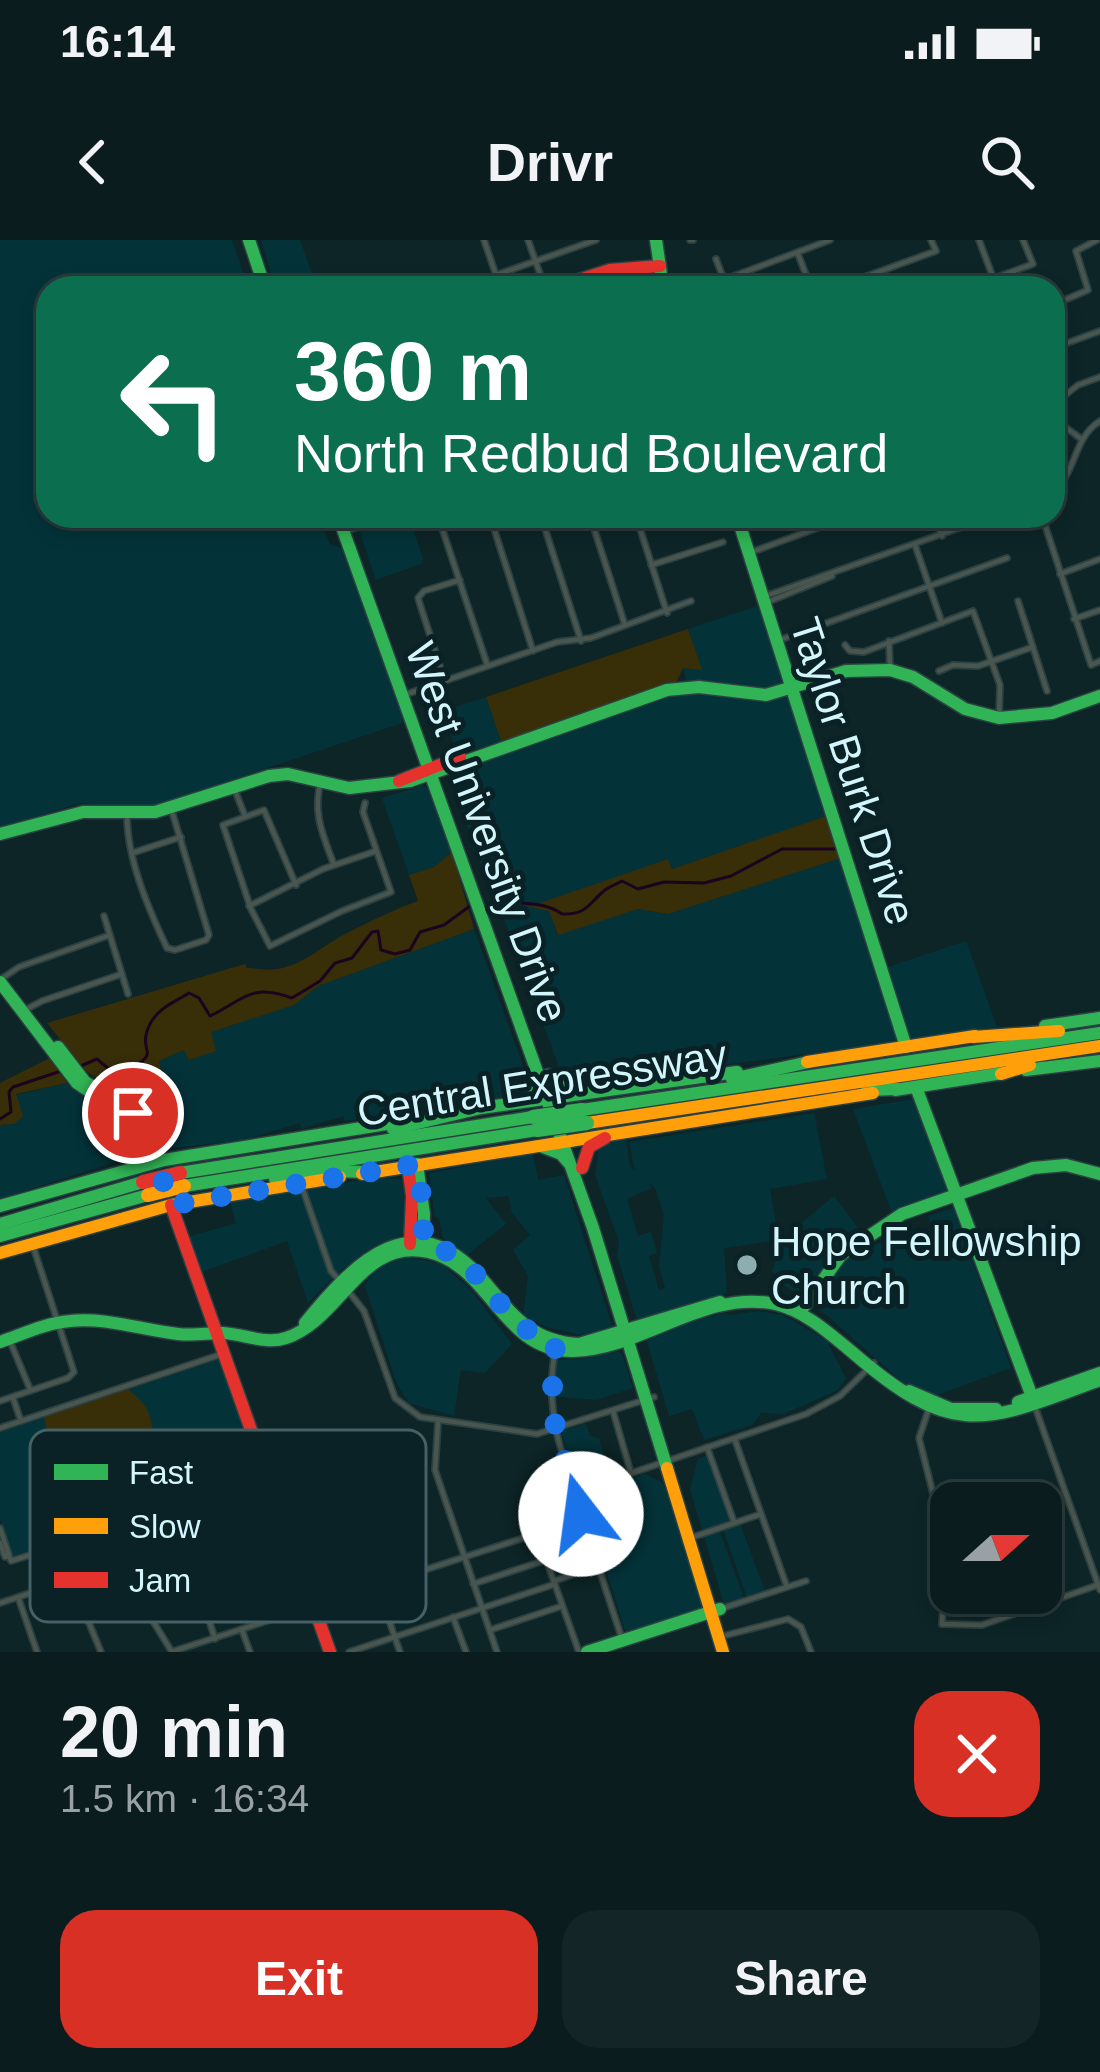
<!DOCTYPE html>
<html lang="en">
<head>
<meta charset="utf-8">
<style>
  body { margin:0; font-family:Arial,sans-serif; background:#132526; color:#f1f3f6; height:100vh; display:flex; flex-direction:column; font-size:45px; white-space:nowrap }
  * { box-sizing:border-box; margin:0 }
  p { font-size:39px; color:#99a1a4 }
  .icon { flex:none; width:66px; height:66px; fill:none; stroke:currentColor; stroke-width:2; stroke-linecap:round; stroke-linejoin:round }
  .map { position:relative; height:1412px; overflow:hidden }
  .sheet { display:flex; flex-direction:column; background:#0a1c1d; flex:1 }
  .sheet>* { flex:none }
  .hud { position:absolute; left:36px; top:36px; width:1029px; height:252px; border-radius:36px; box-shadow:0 6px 18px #0003,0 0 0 3px #2a3a3b; background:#0b6e4f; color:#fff; overflow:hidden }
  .needle { width:78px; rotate:69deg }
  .buttons { position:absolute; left:930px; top:1242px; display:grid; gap:24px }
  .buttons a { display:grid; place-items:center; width:132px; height:132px; border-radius:24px; background:#0a1c1d; box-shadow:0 6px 18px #0003,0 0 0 3px #2a3a3b; font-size:60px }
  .pin { position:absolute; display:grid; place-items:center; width:102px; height:102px; color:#fff; margin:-51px; border:6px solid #fff; border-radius:50%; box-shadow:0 3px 12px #0007 }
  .me { position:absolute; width:132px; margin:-66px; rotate:345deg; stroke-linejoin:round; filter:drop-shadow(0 0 9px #0008) }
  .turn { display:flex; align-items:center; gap:42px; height:252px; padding:0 60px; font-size:54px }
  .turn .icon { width:156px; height:156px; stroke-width:2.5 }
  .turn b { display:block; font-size:84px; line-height:102px }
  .round { display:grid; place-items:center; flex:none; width:126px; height:126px; border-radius:36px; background:#132526 }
  .head { display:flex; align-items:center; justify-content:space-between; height:204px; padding:0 60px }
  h1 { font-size:72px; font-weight:800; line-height:90px }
  .action { display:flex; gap:24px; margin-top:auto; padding:24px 60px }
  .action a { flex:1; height:138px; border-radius:36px; background:#d93025; color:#fff; font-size:48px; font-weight:800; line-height:138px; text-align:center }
  .action a+a { background:#132526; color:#f1f3f6 }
  .status { display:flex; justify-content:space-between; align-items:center; height:84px; padding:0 60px; background:#0a1c1d; direction:ltr }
  .status svg { height:33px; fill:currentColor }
  header { display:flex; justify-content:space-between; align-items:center; height:156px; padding:0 60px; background:#0a1c1d; font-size:54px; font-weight:800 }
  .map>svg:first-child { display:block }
  .built { fill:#033339; fill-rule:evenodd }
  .green { fill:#382f09 }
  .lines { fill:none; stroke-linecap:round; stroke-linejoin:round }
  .stream { stroke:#1c031e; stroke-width:3 }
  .street-casing { stroke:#2b4142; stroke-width:8 }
  .fast-casing { stroke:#2b4142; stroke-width:15 }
  .slow-casing { stroke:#2b4142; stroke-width:15 }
  .jam-casing { stroke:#2b4142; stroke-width:15 }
  .street { stroke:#49554f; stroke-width:4.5 }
  .fast { stroke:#30b455; stroke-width:12 }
  .slow { stroke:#ff9f0a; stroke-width:12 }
  .jam { stroke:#e5322d; stroke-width:12 }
  .fast-bridge-casing { stroke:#2b4142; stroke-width:16; stroke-linecap:butt }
  .slow-bridge-casing { stroke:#2b4142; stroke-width:16; stroke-linecap:butt }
  .jam-bridge-casing { stroke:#2b4142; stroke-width:16; stroke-linecap:butt }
  .fast-bridge { stroke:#30b455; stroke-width:14 }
  .slow-bridge { stroke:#ff9f0a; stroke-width:14 }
  .jam-bridge { stroke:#e5322d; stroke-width:14 }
  .route { stroke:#1a73e8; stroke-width:21; stroke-dasharray:0 37.8 }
  .poi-dot { fill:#8eadb1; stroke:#0a2125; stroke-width:4.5 }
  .labels { text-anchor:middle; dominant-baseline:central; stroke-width:10; stroke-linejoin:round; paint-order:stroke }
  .street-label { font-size:42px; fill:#d3f6fc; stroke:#0a2125 }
  .poi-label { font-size:42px; fill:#d3f6fc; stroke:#0a2125; text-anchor:start }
  .key { fill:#0a2125; stroke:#466166; stroke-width:3 }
  .key-label { font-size:33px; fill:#d3f6fc }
</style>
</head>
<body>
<div class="status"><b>16:14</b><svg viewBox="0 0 49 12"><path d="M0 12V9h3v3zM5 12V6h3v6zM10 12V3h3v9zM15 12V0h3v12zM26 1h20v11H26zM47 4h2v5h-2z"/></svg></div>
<header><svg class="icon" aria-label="back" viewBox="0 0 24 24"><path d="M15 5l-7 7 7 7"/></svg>Drivr<svg class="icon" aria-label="search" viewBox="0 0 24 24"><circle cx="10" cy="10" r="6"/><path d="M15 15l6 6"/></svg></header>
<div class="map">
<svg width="1100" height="1412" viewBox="0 0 1100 1412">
  <rect width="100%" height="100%" fill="#0d2527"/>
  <g class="built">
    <path d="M0,0H232L248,48H48V276H331L324,291L330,304L344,309L405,482L150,567L121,568L80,563L0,588Z"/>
    <path d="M261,0H300L317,48H276Z"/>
    <path d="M403,276H409L423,319L421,324L376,340L359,290Z"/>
    <path d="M760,365L829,575L672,629L668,619L550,671L557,694L638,669L668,674L841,618L899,797L896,802L581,844L562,835L503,676L499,677L448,531L689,450L683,428L701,429L688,389Z"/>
    <path d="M486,457L501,501L457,515L443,471Z"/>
    <path d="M423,545L427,548L452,612L434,627L409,635L382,558Z"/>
    <path d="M474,689L527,837L516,855L345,881L343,876L302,889L299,883L245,900L163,909L131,844L161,833L159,821L185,809L216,811L210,792L293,765L318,746Z"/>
    <path d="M966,701L997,787L910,799L888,727Z"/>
    <path d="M67,843L124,885L139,910L136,915L0,959V885L14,884L15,855Z"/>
    <path d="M914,859L949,952L892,973L853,869Z"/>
    <path d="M814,873L827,939L770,949L779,1000L724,1008L727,1053L638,1083L617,1016L619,1002L595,935L598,912L607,902L626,899L630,926L635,931L629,902ZM646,941L655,948L664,975L659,1026L665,1048L659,1050L649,1016L657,1013L651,992L638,996L627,959L652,948Z"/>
    <path d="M533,914L538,940L564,935L612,1086L581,1095L546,1087L523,1075L528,1036L513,1010L530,995L512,973L508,956L486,958L506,984L467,1015L443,998L439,979L435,977L429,933Z"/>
    <path d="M376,938L402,939L407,991L342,1029L308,1063L287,1001L201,1032L188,997L236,983L229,960Z"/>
    <path d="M834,956L871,1005L891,1000L894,1008L934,994L928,976L953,968L1011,1128L928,1158L907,1146L824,1073L777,1040L772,1030L780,1011L799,985Z"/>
    <path d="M404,1017L441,1023L472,1051L512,1104L485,1133L461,1130L454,1176L409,1163L397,1144L365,1046L375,1029Z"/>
    <path d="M758,1071L783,1075L826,1100L846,1138L838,1150L784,1174L761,1173L752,1185L704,1200L692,1169L669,1176L645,1095L723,1073L733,1075Z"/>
    <path d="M614,1110L622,1114L633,1148L596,1160L553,1156L556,1120L584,1119Z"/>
    <path d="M223,1118L262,1235L13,1316L0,1278V1192Z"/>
    <path d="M586,1184L590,1196L599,1198L610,1235L589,1239L574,1231L561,1191Z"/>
    <path d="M707,1215L732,1280L718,1287L744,1358L724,1364L690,1249L698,1219Z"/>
    <path d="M645,1234L663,1243L702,1363L698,1370L630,1391L625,1390L586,1266L600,1249Z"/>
    <path d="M740,1283L765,1352L747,1358L723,1289Z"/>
  </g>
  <g class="green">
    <path d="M688,389L702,430L683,428L676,443L501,501L486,457Z"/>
    <path d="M829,575L841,618L668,674L638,669L558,695L549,671L531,667L499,677L668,619L672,629Z"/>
    <path d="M452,612L474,689L318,746L294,765L211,792L216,811L189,820L184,810L159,821L162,833L112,849L86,831L47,783L245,724L247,728C256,728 268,731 277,729C302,726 325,704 347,693C371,681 393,670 418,661L409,635L434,627Z"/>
    <path d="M50,818L67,843L16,854L23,876L14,884L0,885V843Z"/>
    <path d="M128,1149C148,1167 149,1168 154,1197L130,1205L135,1220L88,1236L85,1229L73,1233L74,1238L68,1240L52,1211L44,1177Z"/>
    <path d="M232,1189L252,1239L212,1253L197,1245L183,1204Z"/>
  </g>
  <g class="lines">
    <g class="stream">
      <path d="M492,662C513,663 545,661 562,674C587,675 588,664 605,650C610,646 617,644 622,641L638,649L664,642L704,643L731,636L782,609H838"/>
      <path d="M76,828L97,819L116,835C170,811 134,816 150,784C159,767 175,762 189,753L199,758L210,776C245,759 250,743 292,758L320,741L335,723L352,718L372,692L378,691L381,710L395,714L410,710L420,692L444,685L470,666"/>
      <path d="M0,879L11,872L9,852L13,847L61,831"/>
    </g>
    <g class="street-casing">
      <g id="street">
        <path d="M484,0L496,35L596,0"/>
        <path d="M528,0L545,48"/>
        <path d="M690,0H693"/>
        <path d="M979,0L997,48"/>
        <path d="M798,14L811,48"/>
        <path d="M716,19L724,40"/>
        <path d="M643,48L650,38"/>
        <path d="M702,48L830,0"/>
        <path d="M834,48L936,11L931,0"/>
        <path d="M967,48L1033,24L1023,0"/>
        <path d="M1053,65L1088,50L1076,11L1097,0"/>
        <path d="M1053,74L1064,104L1100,91"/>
        <path d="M1053,165L1078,145L1100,137"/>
        <path d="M1053,178L1080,198"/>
        <path d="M1053,251C1078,231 1072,199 1100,181"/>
        <path d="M438,276L487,424"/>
        <path d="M490,276L533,411"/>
        <path d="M541,276L581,401"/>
        <path d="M590,276L625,385"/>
        <path d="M636,276L667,373"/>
        <path d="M935,276L942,296"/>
        <path d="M1042,276L1091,425L1100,421"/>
        <path d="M637,282L655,276"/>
        <path d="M349,290L390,276"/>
        <path d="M915,305L942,383"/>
        <path d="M749,313L850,276"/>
        <path d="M651,325L723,302"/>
        <path d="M1060,334L1100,319"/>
        <path d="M763,357L993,276"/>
        <path d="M1018,361L1047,451"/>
        <path d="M765,363L832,336"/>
        <path d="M1074,379L1100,370"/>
        <path d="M777,401L1007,318"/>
        <path d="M889,401L890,430"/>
        <path d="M845,405L850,411L864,412L973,371L1000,445L999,478"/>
        <path d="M939,431L953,425L978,426L1033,407"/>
        <path d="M444,439L418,358L424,351L460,340"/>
        <path d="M407,454L557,402L591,398L691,361"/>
        <path d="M321,541C312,573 323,595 334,625"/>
        <path d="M234,548L245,576"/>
        <path d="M127,575C127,619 148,668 167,708L175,710L206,700L209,695L171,568"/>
        <path d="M132,613L181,597"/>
        <path d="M296,645L264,570L223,585L251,669L270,706L342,671L391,652L363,572L365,563"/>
        <path d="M249,666L323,629L376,611"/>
        <path d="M104,676L128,754"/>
        <path d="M4,737L19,727L110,695"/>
        <path d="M23,771L42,761L122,734"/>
        <path d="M301,944L331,1031L342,1043"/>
        <path d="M349,1052L364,1071L395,1158L420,1177L537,1194L654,1157"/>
        <path d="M9,1099L30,1149"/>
        <path d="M555,1112C547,1154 554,1222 586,1253"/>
        <path d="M13,1158L21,1181"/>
        <path d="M0,1161L68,1138L74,1132L32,1003"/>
        <path d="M1034,1164L1100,1350"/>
        <path d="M929,1168L919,1198L947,1309L942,1384L982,1385L1098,1345"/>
        <path d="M613,1171L631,1233"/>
        <path d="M438,1183L435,1230L497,1412"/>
        <path d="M0,1188L225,1113"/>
        <path d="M735,1200L787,1347"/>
        <path d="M707,1207L734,1282"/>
        <path d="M124,1285L151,1378L172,1412"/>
        <path d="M0,1288L11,1321L269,1238"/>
        <path d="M348,1293L372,1348"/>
        <path d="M537,1294L579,1412"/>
        <path d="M693,1297L761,1274"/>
        <path d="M184,1302L215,1399"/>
        <path d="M291,1302L308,1298L317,1322L302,1329"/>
        <path d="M0,1303L5,1317L8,1316"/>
        <path d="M250,1336L297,1319"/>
        <path d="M71,1339L101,1412"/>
        <path d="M554,1341L598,1326"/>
        <path d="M473,1344L546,1320"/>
        <path d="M377,1346L400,1412"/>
        <path d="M18,1357L37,1412"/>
        <path d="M0,1363L204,1296"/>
        <path d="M720,1369L806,1341"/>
        <path d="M453,1377L466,1412"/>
        <path d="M242,1390L250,1412"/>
        <path d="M490,1390L562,1366"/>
        <path d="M727,1395L788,1379L801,1387L811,1412"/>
        <path d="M622,1399L581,1274L586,1253L602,1243L806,1174L840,1156L874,1123"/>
        <path d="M171,1412L582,1279"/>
        <path d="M349,1412L555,1344"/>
      </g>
    </g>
    <g class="fast-casing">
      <g id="fast">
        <path d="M249,0L265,48"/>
        <path d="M656,0L663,48"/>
        <path d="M338,276L593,988L667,1228"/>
        <path d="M737,276L906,807"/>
        <path d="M0,594L83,572H155L269,536L288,534L349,548L410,541L667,450L699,447L766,455L846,431L890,430L913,437L965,469L999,478L1052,473L1100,456"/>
        <path d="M0,742L77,843L130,879L154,921"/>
        <path d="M1045,786L1100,778"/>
        <path d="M58,807L85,842L115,859"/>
        <path d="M1026,830L1100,821"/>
        <path d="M548,835L561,847L578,852"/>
        <path d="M732,839L809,822"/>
        <path d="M916,847L1034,1162"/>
        <path d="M867,850L898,849"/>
        <path d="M895,850L1003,833"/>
        <path d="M522,861L533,849L536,835"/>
        <path d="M481,868L737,832"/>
        <path d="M582,870L1100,793"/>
        <path d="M393,889L481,868"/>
        <path d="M543,907L561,914L569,923"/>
        <path d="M417,924L424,974L423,1006"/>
        <path d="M180,933L533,877"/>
        <path d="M275,939L331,931L367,932"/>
        <path d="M184,946L537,890"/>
        <path d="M0,966L164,920L399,882"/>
        <path d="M0,984L143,942"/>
        <path d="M0,996L148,955"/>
        <path d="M800,1072L841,1015L902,974L1033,928L1066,925L1100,934"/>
        <path d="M305,1083C355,1021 415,961 483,1040C512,1074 531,1102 579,1104L720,1062"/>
        <path d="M0,1102C23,1094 46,1083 70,1081C106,1077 142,1090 178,1094C194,1096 208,1093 223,1093C244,1094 266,1105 286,1098C341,1080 361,997 428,1012C491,1026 502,1112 573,1111C643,1109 704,1049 775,1064C805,1071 829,1093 852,1112C953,1199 981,1185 1100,1140"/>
        <path d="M909,1151L951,1169H996"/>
        <path d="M1018,1162L1100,1133"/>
        <path d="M587,1412L720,1369"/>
      </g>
    </g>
    <g class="slow-casing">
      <g id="slow">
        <path d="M973,797L1059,791"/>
        <path d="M807,822L975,796"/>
        <path d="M1001,834L1030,825"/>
        <path d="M587,883L1100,806"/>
        <path d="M362,934L873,853"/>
        <path d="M0,1013L171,965L340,937"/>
        <path d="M667,1228L723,1412"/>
      </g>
    </g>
    <g class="jam-casing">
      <g id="jam">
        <path d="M554,48L610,30L660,26"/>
        <path d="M399,541L460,517"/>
        <path d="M408,926L412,956L410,1004"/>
        <path d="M582,928L589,907L605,898"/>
        <path d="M171,965L330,1412"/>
      </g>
    </g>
    <use href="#street" class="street"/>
    <use href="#fast" class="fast"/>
    <use href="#slow" class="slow"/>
    <use href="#jam" class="jam"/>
    <g class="fast-bridge-casing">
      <g id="fast-bridge">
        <path d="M533,877L582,870"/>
        <path d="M537,890L587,883"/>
      </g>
    </g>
    <g class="slow-bridge-casing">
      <path id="slow-bridge" d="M148,955L184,946"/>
    </g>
    <g class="jam-bridge-casing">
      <path id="jam-bridge" d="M143,942L180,933"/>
    </g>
    <use href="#fast-bridge" class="fast-bridge"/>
    <use href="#slow-bridge" class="slow-bridge"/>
    <use href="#jam-bridge" class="jam-bridge"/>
  </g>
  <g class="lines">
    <path class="route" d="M133,873L148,896L171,965L417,924L424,974L423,1003C489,1017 494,1087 556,1103C549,1150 550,1218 586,1253L581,1274"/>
  </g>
  <circle class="poi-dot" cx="747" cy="1025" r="12"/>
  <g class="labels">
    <g class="street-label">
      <text transform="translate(853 531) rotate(72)">Taylor Burk Drive</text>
      <text transform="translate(487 592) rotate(70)">West University Drive</text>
      <text transform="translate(542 843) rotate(-9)">Central Expressway</text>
    </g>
    <g class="poi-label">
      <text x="771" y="1001">Hope Fellowship<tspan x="771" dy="48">Church</tspan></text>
    </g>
  </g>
  <rect x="30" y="1190" width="396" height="192" rx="18" class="key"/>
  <rect x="54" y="1224" width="54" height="16" fill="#30b455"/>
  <rect x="54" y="1278" width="54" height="16" fill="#ff9f0a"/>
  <rect x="54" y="1332" width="54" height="16" fill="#e5322d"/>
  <g class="key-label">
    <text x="129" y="1244">Fast</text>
    <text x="129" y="1298">Slow</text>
    <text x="129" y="1352">Jam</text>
  </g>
</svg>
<div class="buttons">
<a><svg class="needle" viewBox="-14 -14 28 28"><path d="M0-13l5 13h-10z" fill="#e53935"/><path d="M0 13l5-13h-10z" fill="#99a1a4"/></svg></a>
</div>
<div class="pin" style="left:133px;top:873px;background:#d93025"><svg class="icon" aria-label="arrive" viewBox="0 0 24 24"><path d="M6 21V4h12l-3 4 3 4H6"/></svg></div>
<svg class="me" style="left:581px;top:1274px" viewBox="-20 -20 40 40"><circle r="19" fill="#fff"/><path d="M0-13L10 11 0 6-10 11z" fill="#1a73e8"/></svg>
<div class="hud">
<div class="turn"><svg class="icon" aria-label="left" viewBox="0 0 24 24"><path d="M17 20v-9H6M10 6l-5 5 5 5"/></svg><div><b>360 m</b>North Redbud Boulevard</div></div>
</div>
</div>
<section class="sheet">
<div class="head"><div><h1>20 min</h1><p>1.5 km · 16:34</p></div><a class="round" style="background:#d93025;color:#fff"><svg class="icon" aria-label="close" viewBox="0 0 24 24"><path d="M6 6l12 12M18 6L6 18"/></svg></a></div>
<div class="action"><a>Exit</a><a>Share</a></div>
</section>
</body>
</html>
